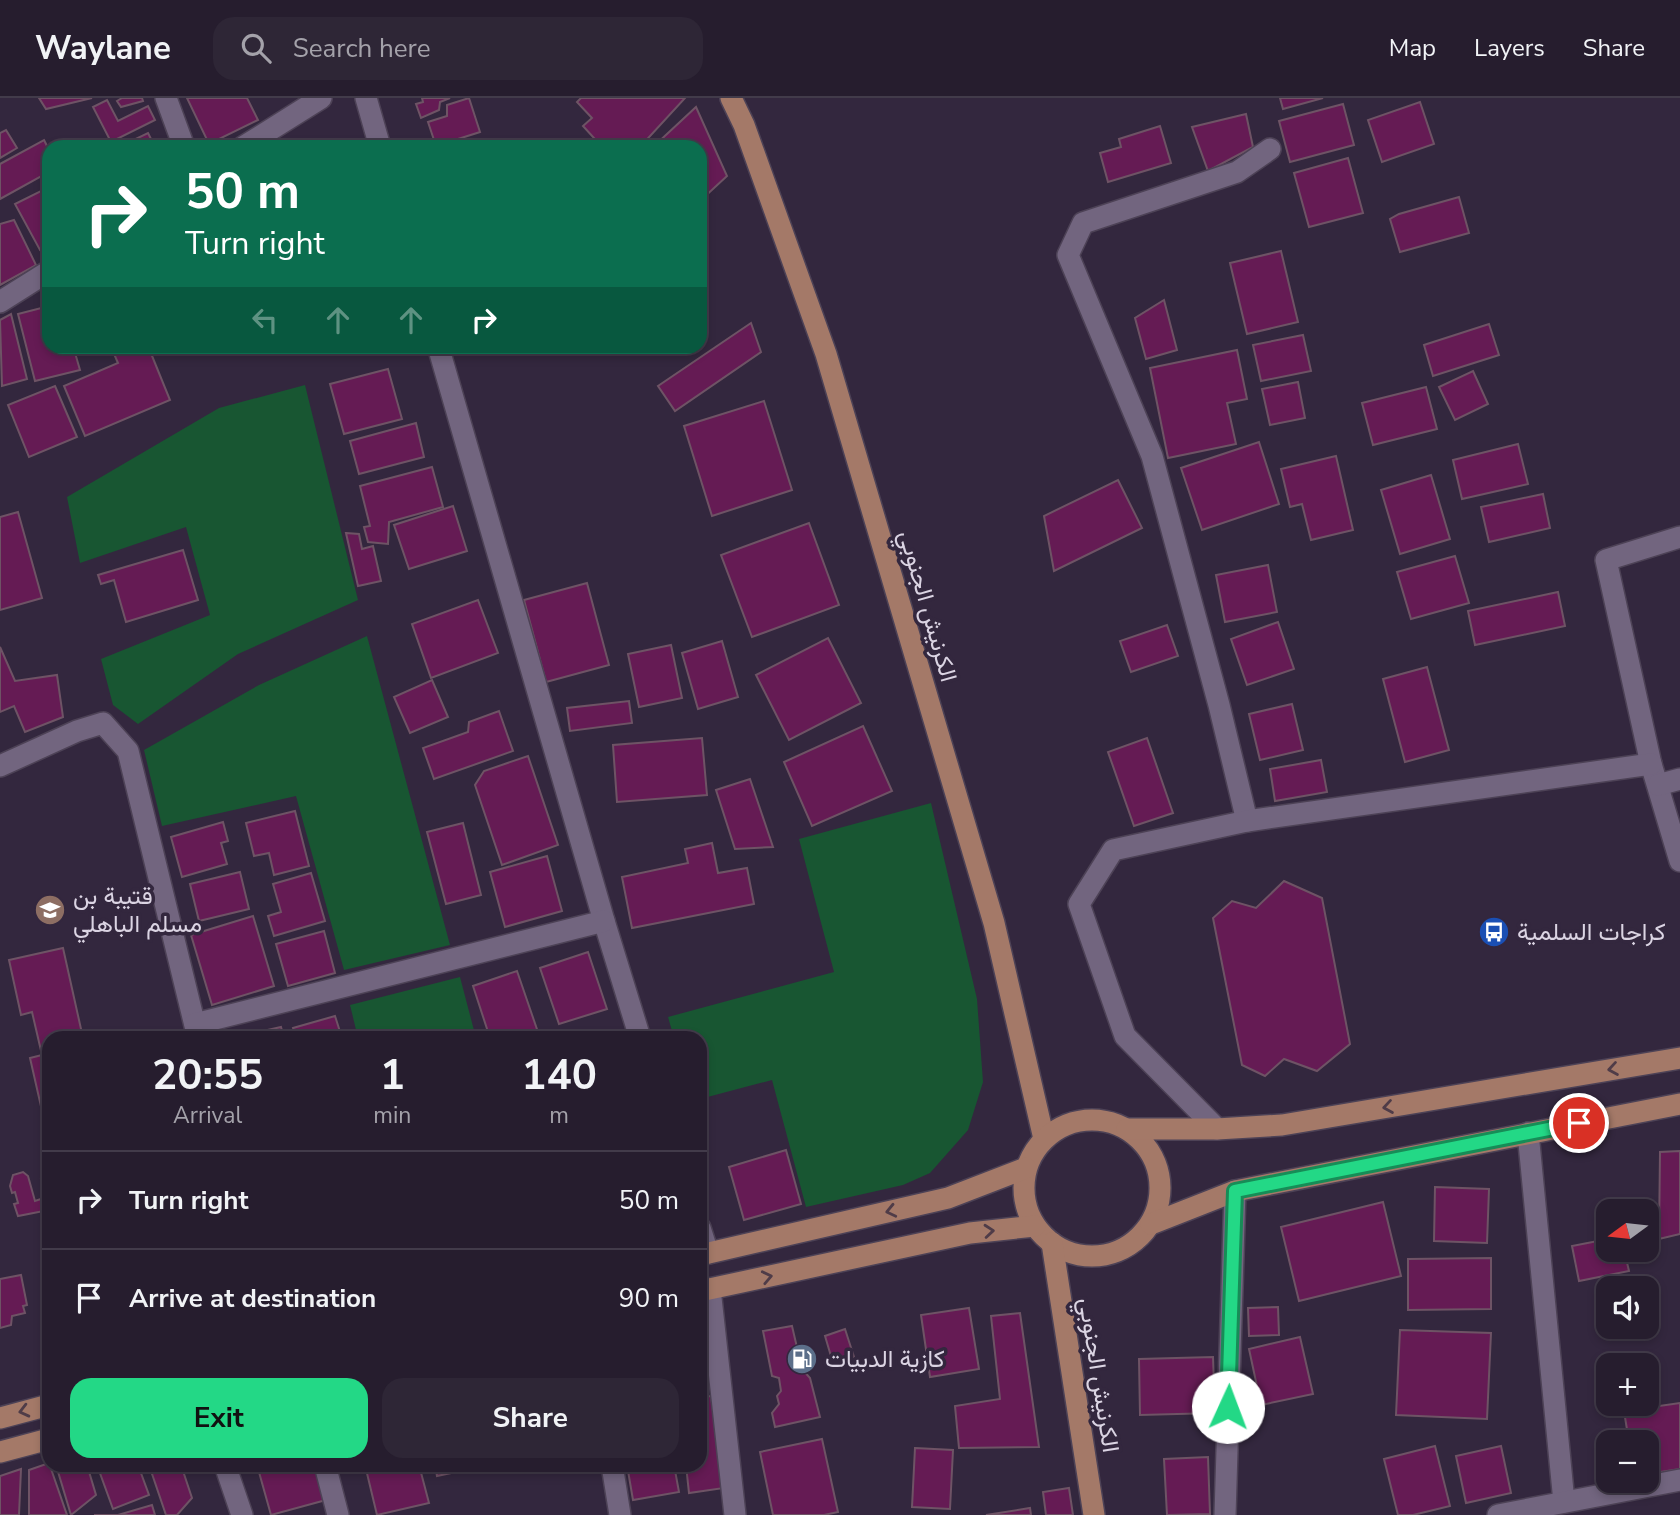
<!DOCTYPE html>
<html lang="en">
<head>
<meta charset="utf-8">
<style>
  body { margin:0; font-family:"Nunito Sans",Vazirmatn,sans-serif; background:#2e2636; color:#f1f3f6; height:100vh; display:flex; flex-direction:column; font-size:26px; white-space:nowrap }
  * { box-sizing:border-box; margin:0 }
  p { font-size:23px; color:#a4a2aa }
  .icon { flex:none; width:38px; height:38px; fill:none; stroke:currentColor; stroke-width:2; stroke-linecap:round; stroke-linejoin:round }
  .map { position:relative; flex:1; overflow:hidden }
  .side { position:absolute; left:42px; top:933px; width:665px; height:441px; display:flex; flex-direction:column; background:#261d2e; border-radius:21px; box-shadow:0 4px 10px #0003,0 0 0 2px #423b4a }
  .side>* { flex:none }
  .banner { position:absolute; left:42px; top:42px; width:665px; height:214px; border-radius:21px; box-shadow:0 4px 10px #0003,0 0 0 2px #423b4a; background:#0b6e4f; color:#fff; overflow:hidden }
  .needle { width:46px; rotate:255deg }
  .tools { position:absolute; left:1596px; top:1101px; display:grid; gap:14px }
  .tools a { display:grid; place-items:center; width:63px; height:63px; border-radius:14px; background:#261d2e; box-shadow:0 4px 10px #0003,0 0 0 2px #423b4a; font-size:35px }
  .pin { position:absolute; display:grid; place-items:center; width:60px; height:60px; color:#fff; margin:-30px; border:4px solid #fff; border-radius:50%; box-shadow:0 2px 7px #0007 }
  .me { position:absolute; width:77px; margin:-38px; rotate:2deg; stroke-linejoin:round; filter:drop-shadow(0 0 5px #0008) }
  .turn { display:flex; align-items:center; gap:24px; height:147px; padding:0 28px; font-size:32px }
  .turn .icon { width:91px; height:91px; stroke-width:2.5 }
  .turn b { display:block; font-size:49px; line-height:60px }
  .lanes { display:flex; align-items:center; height:66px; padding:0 28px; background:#0003; justify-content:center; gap:35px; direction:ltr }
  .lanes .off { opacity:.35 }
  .eta { display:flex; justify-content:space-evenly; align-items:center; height:119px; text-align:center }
  .eta b { font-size:42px; font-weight:700; line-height:49px }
  .action { display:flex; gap:14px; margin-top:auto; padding:14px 28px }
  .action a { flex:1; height:80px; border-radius:21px; background:#23d886; color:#111; font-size:28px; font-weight:700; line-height:80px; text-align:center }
  .action a+a { background:#2e2636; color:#f1f3f6 }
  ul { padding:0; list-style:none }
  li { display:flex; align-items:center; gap:21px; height:98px; padding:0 28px; border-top:2px solid #423b4a }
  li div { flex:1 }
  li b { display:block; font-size:26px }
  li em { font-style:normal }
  header { display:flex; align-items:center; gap:42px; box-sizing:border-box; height:98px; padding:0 35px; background:#261d2e; border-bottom:2px solid #423b4a }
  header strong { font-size:33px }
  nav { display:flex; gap:38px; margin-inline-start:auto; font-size:24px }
  .search { width:490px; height:63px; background:#2e2636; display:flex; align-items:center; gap:18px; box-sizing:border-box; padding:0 24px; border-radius:21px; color:#a4a2aa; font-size:26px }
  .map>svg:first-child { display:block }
  .green { fill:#185632 }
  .building { fill:#651b54; stroke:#6e5365; stroke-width:2 }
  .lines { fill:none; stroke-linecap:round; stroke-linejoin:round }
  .minor-casing { stroke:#4d4256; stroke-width:24 }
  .major-casing { stroke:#4d4256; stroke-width:24 }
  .minor { stroke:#72657f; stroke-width:21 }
  .major { stroke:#a47968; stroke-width:21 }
  .oneway { stroke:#4f3c48 }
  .route-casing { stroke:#178c57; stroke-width:18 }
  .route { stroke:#23d886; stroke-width:12 }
  .labels { text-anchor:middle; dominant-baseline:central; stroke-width:7; stroke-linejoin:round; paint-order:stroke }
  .street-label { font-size:24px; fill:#dbd4e3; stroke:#33273e }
  .poi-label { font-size:24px; fill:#dbd4e3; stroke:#33273e; text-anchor:start }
</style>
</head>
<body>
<header>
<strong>Waylane</strong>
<div class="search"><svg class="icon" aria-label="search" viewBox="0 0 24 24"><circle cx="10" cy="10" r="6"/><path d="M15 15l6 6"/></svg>Search here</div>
<nav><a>Map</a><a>Layers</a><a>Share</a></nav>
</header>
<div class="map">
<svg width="1680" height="1417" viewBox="0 0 1680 1417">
  <rect width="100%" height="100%" fill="#33273e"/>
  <g class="green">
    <path d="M305,287L358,502L238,556L138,626L113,607L101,561L210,517L186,429L80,465L67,399L219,310Z"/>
    <path d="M367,538L450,847L344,872L296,698L162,728L144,652L259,587Z"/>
    <path d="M931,705L977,901L983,984L968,1032L930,1075L903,1087L806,1109L772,982L700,1001V940H674L668,919L834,874L799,741Z"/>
    <path d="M460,879L476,940H358L350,907Z"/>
  </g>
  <g class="building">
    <path d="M39,0H92L46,11Z"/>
    <path d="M122,0H142L143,3L121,9L117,3Z"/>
    <path d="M187,0H247L258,22L209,46Z"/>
    <path d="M422,0H450L440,4L439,12L421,20L416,6L423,4Z"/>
    <path d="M469,0L480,34L436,48L428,24L447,18V7Z"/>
    <path d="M581,0H685L640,49H586L594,40L583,28L592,20L577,4Z"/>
    <path d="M1280,0H1323L1283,11Z"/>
    <path d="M107,2L118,23L148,8L155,22L111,44L93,9Z"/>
    <path d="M1420,4L1434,46L1382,64L1368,22Z"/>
    <path d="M1343,6L1354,47L1290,64L1279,23Z"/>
    <path d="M696,9L727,78L700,103V49H653Z"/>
    <path d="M1246,16L1253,49L1208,73L1192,29Z"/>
    <path d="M1160,28L1171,65L1108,84L1100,55L1121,49L1119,41Z"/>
    <path d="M6,32L17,50L0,60V35Z"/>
    <path d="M148,35L155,49H119Z"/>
    <path d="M44,42L49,52V74L0,101V66Z"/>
    <path d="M1348,60L1363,115L1309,129L1294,75Z"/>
    <path d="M49,89V147L40,152L15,106Z"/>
    <path d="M1459,99L1469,135L1400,154L1390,121L1399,116Z"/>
    <path d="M14,122L36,167L0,187V126Z"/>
    <path d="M1281,153L1298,224L1247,236L1230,165Z"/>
    <path d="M1164,202L1177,252L1146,261L1135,220Z"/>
    <path d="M49,208V248H73L80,272L35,283L18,216Z"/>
    <path d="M11,216L27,281L2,288L0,222Z"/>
    <path d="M751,225L761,254L675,313L658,288Z"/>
    <path d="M1489,226L1499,257L1433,278L1424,247Z"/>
    <path d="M1303,237L1311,273L1261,283L1253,247Z"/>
    <path d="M148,248L170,302L85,338L64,288L118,265L111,249Z"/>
    <path d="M1237,252L1247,301L1227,305L1236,346L1168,360L1150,270Z"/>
    <path d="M388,271L402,321L344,336L330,286Z"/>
    <path d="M1473,273L1488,306L1455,322L1439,289Z"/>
    <path d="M1298,284L1305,320L1270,327L1262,291Z"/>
    <path d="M55,288L77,339L29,359L8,307Z"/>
    <path d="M1426,289L1437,331L1373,347L1362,305Z"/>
    <path d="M764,303L792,392L712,418L684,328Z"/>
    <path d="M416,325L424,359L359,376L350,343Z"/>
    <path d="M1259,344L1279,406L1202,432L1181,370Z"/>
    <path d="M1518,346L1528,386L1462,401L1453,362Z"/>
    <path d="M1336,358L1353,432L1311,442L1302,406L1290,409L1281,371Z"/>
    <path d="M432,369L443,409L389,424L388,446L368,444L364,429L370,428L360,388Z"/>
    <path d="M1431,377L1450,441L1400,456L1381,392Z"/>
    <path d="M1118,382L1142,430L1054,473L1044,418Z"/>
    <path d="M1543,396L1550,430L1489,444L1481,409Z"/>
    <path d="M453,408L467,453L409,471L394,427Z"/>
    <path d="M18,414L42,500L0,512V419Z"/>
    <path d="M809,425L839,507L752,539L721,457Z"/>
    <path d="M346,435L359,436L362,451L373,448L381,483L358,488Z"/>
    <path d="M183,452L198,502L126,524L114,482L101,486L98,477Z"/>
    <path d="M1455,458L1469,505L1411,521L1397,474Z"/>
    <path d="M1268,467L1277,514L1225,524L1216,477Z"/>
    <path d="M587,485L609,567L546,584L524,502Z"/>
    <path d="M1558,494L1565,528L1475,547L1468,513Z"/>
    <path d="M478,502L498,555L431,580L412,526Z"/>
    <path d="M1278,524L1294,571L1247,587L1231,541Z"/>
    <path d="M1167,527L1178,558L1131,574L1120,543Z"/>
    <path d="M828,540L861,605L789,642L756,577Z"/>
    <path d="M722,543L738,599L698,611L682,555Z"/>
    <path d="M671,547L682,600L639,609L628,556Z"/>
    <path d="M0,549L15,583L57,577L63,619L25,634L14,608L0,614Z"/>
    <path d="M1427,569L1449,652L1405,664L1383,581Z"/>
    <path d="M432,582L448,619L410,635L394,599Z"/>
    <path d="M629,603L632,625L570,633L567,610Z"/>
    <path d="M1292,606L1303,652L1260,662L1249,616Z"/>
    <path d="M499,613L513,653L434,681L423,650L468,634L469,624Z"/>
    <path d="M863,628L892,693L812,728L784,664Z"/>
    <path d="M702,640L707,697L617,704L613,647Z"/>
    <path d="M1147,640L1173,715L1134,728L1108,654Z"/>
    <path d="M528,658L558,747L502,767L475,687L484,673Z"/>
    <path d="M1321,662L1327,694L1275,703L1270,671Z"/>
    <path d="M750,681L773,749L735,751L716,692Z"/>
    <path d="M295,713L309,768L274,777L269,755L254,758L246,725Z"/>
    <path d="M223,724L228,743L221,745L227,766L182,779L171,739Z"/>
    <path d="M463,725L481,797L446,806L427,734Z"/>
    <path d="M712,745L718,775L747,770L754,806L632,830L622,779L688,765L685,751Z"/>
    <path d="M547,758L562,813L505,829L490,774Z"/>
    <path d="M240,774L249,811L199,823L190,786Z"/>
    <path d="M311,775L325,823L274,838L268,818L281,814L273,786Z"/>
    <path d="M1284,783L1322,800L1350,946L1317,973L1284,961L1265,978L1242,967L1213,820L1232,803L1256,810Z"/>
    <path d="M253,818L274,888L212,907L191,837Z"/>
    <path d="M324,833L335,875L288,888L276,846Z"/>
    <path d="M63,850L83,940H49V1025L45,1026L30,960L42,957L32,914L21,917L9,862Z"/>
    <path d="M588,854L607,911L559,926L540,870Z"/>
    <path d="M517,873L540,940H490L473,888Z"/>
    <path d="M335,918L342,940H296L293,930Z"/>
    <path d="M281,929L284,940H231Z"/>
    <path d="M786,1052L801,1106L744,1122L729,1069Z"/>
    <path d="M1680,1053V1136L1659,1141L1660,1054Z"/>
    <path d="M23,1074L28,1078L35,1103L44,1100L41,1081L48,1080L49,1076V1112L18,1118L14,1106L18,1105L15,1094L12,1095L10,1088L13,1077Z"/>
    <path d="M1435,1089L1489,1091L1487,1145L1434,1143Z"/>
    <path d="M1383,1104L1401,1178L1299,1203L1281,1129Z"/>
    <path d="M1608,1141V1152H1624L1629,1173L1579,1183L1572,1148Z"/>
    <path d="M1491,1160V1211L1408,1212V1161Z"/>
    <path d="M21,1177L27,1207L23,1208L25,1215L12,1218L11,1227L0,1230V1181Z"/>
    <path d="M1278,1209L1279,1237L1249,1238L1248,1210Z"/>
    <path d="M969,1210L979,1271L930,1279L921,1217Z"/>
    <path d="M1020,1215L1039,1349L959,1350L955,1308L1000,1301L991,1218Z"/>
    <path d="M792,1228L802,1271L810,1280L820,1319L775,1329L772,1315L779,1306L777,1298L781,1293L779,1280L772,1278L763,1233Z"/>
    <path d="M700,1231L709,1284L700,1286Z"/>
    <path d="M845,1231L854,1259L833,1265L825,1238Z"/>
    <path d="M1400,1232L1491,1235L1487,1321L1396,1317Z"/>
    <path d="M1300,1239L1313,1296L1261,1307L1249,1251Z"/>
    <path d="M1213,1259L1215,1315L1140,1317L1139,1261Z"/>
    <path d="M711,1298L724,1390L689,1395L686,1367H700V1299Z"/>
    <path d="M1680,1305V1371L1647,1376V1344H1629L1624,1313Z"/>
    <path d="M822,1341L838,1414L824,1417H773L760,1354Z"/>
    <path d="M1435,1348L1450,1408L1413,1417H1398L1384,1361Z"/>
    <path d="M1501,1348L1511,1395L1466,1405L1456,1358Z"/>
    <path d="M915,1350L953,1352L950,1411L912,1409Z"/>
    <path d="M1208,1359L1210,1416L1167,1417L1164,1361Z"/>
    <path d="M49,1365L67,1417H29V1372Z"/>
    <path d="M56,1367H87L96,1397L71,1417Z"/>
    <path d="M97,1367H138L149,1397L113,1411Z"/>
    <path d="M149,1367H181L192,1400L177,1417H166Z"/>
    <path d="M257,1367H316L326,1402L271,1417Z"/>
    <path d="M365,1367H419L429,1405L377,1417Z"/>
    <path d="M435,1367H489L437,1378Z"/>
    <path d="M627,1367H674L679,1394L633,1402Z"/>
    <path d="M21,1371L19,1417H0V1378Z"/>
    <path d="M1069,1390L1073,1417H1046L1043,1394Z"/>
    <path d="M152,1407L155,1417H94H118Z"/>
    <path d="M1030,1410L1031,1417H986Z"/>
  </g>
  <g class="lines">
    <g class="minor-casing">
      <g id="minor">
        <path d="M166,0L184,49"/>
        <path d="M366,0L380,49"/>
        <path d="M243,49L321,0"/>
        <path d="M0,204L49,173"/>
        <path d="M438,248L604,823L640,940"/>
        <path d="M1680,439L1606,462L1651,666L1680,763"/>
        <path d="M0,668L77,633L103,625L128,653L198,940"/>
        <path d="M1658,687L1680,681"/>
        <path d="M1247,723L1219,607L1152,358L1068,157L1083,125L1237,74L1270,51"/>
        <path d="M195,926L604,823"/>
        <path d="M1217,1031L1125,938L1079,806L1113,752L1247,723L1651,666"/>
        <path d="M1528,1035L1564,1404"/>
        <path d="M700,1130L708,1155"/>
        <path d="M710,1191L735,1417"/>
        <path d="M225,1367L242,1417"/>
        <path d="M325,1367L338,1417"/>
        <path d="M612,1367L620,1417"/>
        <path d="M1225,1417L1235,1093"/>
        <path d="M1498,1417L1680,1382"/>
      </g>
    </g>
    <g class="major-casing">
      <g id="major">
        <path d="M731,0L744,27L826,256L994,825L1044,1041"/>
        <circle cx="1092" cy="1090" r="68"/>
        <path d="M1127,1031H1217L1282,1027L1680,960"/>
        <path d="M1151,1126L1235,1093L1680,1006"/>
        <path d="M1052,1145L1094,1417"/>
        <path d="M700,1157L948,1100L1026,1070"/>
        <path d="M700,1193L970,1135L1035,1128"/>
        <path d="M0,1320L49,1307"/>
        <path d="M0,1354L49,1341"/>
      </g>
    </g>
    <use href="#minor" class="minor"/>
    <use href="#major" class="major"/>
  </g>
  <defs><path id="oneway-chevron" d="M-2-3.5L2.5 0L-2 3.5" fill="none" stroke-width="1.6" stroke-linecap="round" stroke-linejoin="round" transform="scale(1.75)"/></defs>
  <g class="oneway">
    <use href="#oneway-chevron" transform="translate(1613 971) rotate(171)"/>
    <use href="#oneway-chevron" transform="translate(1388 1009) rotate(171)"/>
    <use href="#oneway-chevron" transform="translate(891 1113) rotate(167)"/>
    <use href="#oneway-chevron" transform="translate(989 1133) rotate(-5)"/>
    <use href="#oneway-chevron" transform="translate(767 1179) rotate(-12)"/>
    <use href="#oneway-chevron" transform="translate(24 1313) rotate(166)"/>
  </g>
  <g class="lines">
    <g class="route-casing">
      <path id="route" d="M1228,1309L1235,1093L1579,1025"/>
    </g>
    <use href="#route" class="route"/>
  </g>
  <defs>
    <g id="school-disc" transform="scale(1.575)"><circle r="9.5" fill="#8d6e63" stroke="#33273e"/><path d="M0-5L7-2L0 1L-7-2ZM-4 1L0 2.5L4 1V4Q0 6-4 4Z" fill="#fff"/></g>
    <g id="bus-disc" transform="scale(1.575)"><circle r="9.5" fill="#1a4fb4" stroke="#33273e"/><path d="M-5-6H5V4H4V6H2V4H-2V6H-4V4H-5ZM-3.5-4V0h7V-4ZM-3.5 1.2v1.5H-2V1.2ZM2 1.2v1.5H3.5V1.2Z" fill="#fff"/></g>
    <g id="fuel-disc" transform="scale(1.575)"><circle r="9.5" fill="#5c6f8a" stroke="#33273e"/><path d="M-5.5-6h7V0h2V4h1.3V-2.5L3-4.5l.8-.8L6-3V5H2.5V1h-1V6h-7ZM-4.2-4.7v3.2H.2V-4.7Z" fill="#fff"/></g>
  </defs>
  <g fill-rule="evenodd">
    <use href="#school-disc" x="50" y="812"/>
    <use href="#bus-disc" x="1494" y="834"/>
    <use href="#fuel-disc" x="802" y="1261"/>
  </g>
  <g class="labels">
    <g class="street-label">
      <text transform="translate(928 508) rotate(74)">الكرنيش الجنوبي</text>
      <text transform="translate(1099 1277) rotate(81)">الكرنيش الجنوبي</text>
    </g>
    <g class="poi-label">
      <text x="73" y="798">قتيبة بن<tspan x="73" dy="28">مسلم الباهلي</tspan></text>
      <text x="1517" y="834">كراجات السلمية</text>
      <text x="825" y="1261">كازية الدبيات</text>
    </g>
  </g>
</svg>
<div class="tools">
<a><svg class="needle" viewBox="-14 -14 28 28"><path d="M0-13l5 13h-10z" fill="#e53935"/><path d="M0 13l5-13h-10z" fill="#a4a2aa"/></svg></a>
<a><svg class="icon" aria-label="sound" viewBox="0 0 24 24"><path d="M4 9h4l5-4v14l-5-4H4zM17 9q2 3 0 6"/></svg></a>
<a>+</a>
<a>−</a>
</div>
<div class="pin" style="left:1579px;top:1025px;background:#d93025"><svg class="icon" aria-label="arrive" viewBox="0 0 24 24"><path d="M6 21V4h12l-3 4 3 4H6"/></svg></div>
<svg class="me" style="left:1228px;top:1309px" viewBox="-20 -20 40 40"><circle r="19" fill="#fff"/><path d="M0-13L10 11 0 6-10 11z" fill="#23d886"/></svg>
<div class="banner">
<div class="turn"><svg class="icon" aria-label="right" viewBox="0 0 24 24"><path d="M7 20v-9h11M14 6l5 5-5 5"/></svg><div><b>50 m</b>Turn right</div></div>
<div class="lanes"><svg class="icon off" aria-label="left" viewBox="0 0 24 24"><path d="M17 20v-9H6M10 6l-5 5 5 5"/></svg><svg class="icon off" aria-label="ahead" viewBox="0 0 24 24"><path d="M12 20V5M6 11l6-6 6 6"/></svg><svg class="icon off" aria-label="ahead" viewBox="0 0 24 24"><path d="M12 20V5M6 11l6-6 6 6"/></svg><svg class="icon" aria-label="right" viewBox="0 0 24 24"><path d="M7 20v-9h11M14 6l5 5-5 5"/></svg></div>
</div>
<section class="side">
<div class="eta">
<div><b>20:55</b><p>Arrival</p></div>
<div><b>1</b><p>min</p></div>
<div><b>140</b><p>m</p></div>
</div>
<ul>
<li><svg class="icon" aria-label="right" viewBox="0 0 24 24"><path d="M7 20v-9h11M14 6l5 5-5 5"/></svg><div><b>Turn right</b></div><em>50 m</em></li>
<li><svg class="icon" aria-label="arrive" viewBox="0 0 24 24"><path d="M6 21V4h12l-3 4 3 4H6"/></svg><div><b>Arrive at destination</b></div><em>90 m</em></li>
</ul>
<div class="action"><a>Exit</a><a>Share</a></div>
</section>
</div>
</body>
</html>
